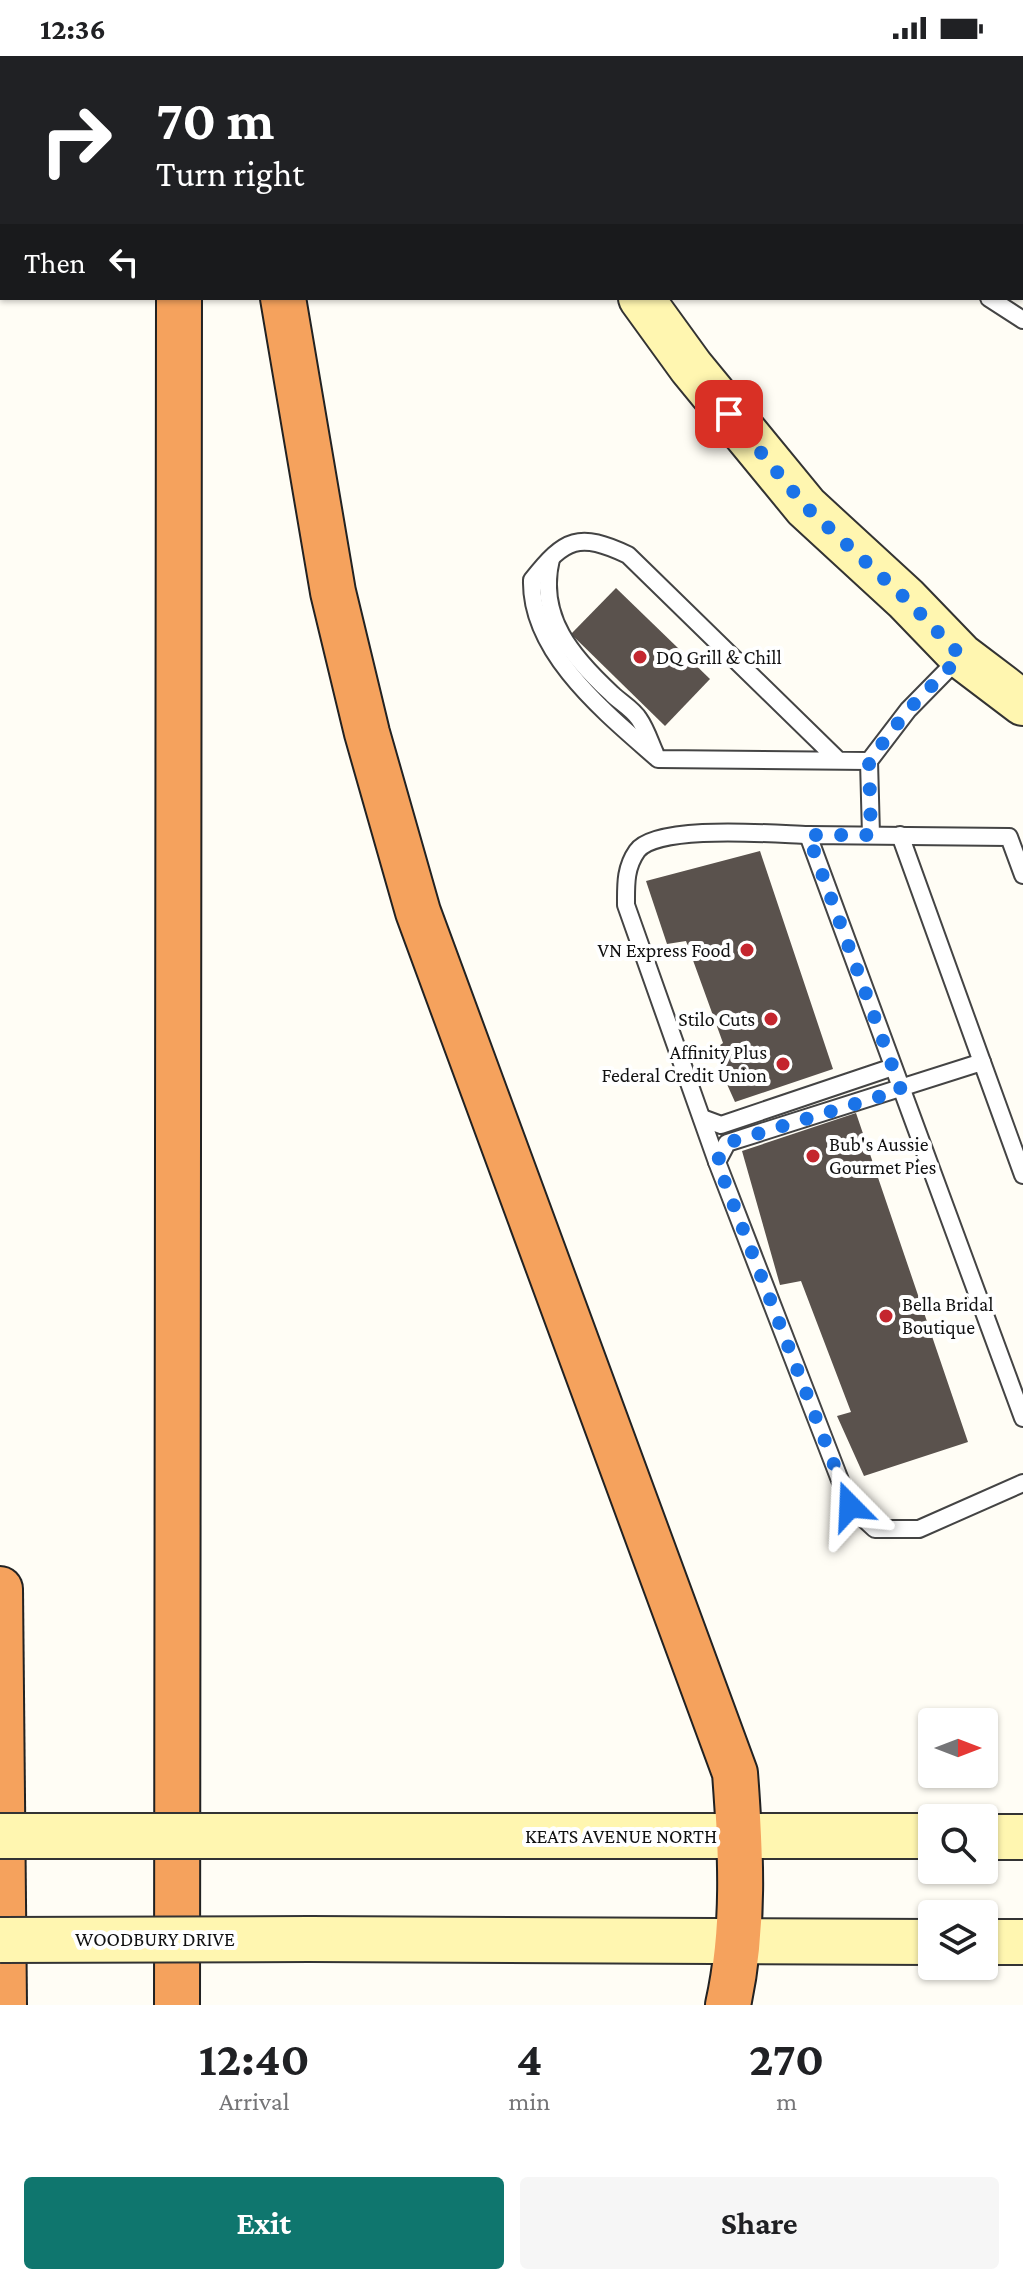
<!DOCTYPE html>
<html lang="en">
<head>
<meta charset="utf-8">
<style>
  body { margin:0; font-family:"Crimson Pro",serif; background:#f6f6f6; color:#202124; height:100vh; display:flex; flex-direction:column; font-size:30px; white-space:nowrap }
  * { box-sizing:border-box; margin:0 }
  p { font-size:26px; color:#757577 }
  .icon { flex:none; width:44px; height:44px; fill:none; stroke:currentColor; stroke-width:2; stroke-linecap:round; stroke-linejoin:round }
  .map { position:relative; height:1949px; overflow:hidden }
  .panel { display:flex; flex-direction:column; background:#fff; flex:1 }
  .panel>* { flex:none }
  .hud { position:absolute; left:0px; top:0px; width:1024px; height:244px; box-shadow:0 2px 6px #0004; background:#202124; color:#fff; overflow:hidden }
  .needle { width:52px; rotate:90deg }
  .tools { position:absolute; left:918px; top:1652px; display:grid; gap:16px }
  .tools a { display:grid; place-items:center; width:80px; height:80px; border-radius:8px; background:#fff; box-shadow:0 2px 6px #0004; font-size:40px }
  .pin { position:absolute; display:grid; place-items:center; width:68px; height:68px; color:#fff; margin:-34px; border-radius:16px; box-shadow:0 4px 12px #0006 }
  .me { position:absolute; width:88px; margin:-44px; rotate:339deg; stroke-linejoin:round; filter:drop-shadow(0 0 6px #0008) }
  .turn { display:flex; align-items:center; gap:28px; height:168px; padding:0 24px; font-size:36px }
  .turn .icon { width:104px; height:104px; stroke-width:2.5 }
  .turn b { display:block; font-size:56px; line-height:68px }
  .then { display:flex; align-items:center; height:76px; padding:0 24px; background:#0003; gap:16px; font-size:30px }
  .eta { display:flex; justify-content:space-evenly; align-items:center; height:136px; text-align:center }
  .eta b { font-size:48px; font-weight:700; line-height:56px }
  .primary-button { display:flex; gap:16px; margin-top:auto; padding:16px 24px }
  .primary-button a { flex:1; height:92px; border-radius:8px; background:#0f766e; color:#fff; font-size:32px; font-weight:700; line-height:92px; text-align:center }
  .primary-button a+a { background:#f6f6f6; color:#202124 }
  .status { display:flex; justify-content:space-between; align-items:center; height:56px; padding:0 40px; background:#fff; direction:ltr }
  .status svg { height:22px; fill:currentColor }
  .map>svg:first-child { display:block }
  .building { fill:#5a524d }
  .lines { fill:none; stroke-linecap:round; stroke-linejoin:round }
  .lane-casing { stroke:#444; stroke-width:20 }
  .secondary-casing { stroke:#333; stroke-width:48 }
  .highway-casing { stroke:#222; stroke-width:48 }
  .lane { stroke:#fff; stroke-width:16 }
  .secondary { stroke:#fff6b0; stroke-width:44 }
  .highway { stroke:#f5a25d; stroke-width:44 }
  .secondary-bridge-casing { stroke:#333; stroke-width:48; stroke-linecap:butt }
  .secondary-bridge { stroke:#fff6b0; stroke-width:44 }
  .route { stroke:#1a73e8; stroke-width:14; stroke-dasharray:0 25.2 }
  .poi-dot { fill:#c4262e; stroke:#fff; stroke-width:3 }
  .labels { text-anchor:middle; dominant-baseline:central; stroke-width:8; stroke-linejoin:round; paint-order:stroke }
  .poi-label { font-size:20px; fill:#111; stroke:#fff; text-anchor:start }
  .street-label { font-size:20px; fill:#111; stroke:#fff }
</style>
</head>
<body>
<div class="status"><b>12:36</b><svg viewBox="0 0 49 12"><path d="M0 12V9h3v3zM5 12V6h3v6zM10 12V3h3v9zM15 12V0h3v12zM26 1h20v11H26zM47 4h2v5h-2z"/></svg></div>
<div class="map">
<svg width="1023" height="1949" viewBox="0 0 1023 1949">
  <rect width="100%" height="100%" fill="#fffdf5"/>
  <g class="building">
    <path d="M616,532L710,623L665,670L571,578Z"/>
    <path d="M760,795L833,1013L735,1046L712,995L723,987L686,885L667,888L646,825Z"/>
    <path d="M856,1057L968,1386L864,1420L837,1360L851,1356L801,1225L780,1229L742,1095Z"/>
  </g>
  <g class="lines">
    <g class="lane-casing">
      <g id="lane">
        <path d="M726,0L727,2"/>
        <path d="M1022,71H1023"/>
        <path d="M1022,216L1023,215"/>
        <path d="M989,242L1023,264"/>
        <path d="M551,503C537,561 572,601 612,638C620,646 633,653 639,663C646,673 650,686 655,697"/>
        <path d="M837,703L628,499C579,476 565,482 532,524C530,597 607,658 658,703L869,705"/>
        <path d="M871,779L869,705L908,654L960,601"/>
        <path d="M900,779L982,1006"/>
        <path d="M1023,819L1009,781L808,779L1023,1362"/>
        <path d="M702,1062L721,1069L893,1011"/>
        <path d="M717,1106L626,849C626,829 625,812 637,795C656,768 774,778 808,779"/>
        <path d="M1023,1119L982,1006L727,1087L717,1106L850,1450L875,1473H919L1023,1427"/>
      </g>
    </g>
    <g class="secondary-casing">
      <g id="secondary">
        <path d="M523,0L524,2"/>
        <path d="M641,242L691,311L806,451L906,543L961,600L1023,647"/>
        <path d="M310,1780H932"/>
        <path d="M984,1781H1023"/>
        <path d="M310,1883L932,1886"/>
        <path d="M984,1886H1023"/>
      </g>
    </g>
    <g class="highway-casing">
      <g id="highway">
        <path d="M248,0V2"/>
        <path d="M179,2V0"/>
        <path d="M283,242L333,536L367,677L418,856L735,1717C741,1795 745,1872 728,1949"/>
        <path d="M0,1533L4,1949"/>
        <path d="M177,1949L179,242"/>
      </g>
    </g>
    <use href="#lane" class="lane"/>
    <use href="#secondary" class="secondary"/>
    <use href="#highway" class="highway"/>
    <g class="secondary-bridge-casing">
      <g id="secondary-bridge">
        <path d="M0,1780H310"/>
        <path d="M0,1884L310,1883"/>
      </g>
    </g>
    <use href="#secondary-bridge" class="secondary-bridge"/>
  </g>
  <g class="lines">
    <path class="route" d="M729,358L806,451L906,543L961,600L908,654L869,705L871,779H808L901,1034L727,1087L717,1106L850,1450"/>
  </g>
  <g class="poi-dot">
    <circle cx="640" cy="601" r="8"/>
    <circle cx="747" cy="894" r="8"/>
    <circle cx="771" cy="963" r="8"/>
    <circle cx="783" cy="1008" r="8"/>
    <circle cx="813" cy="1100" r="8"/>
    <circle cx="886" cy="1260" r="8"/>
  </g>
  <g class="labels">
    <g class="poi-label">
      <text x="656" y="601">DQ Grill &amp; Chill</text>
      <text x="731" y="894" text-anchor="end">VN Express Food</text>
      <text x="755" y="963" text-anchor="end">Stilo Cuts</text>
      <text x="767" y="996" text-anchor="end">Affinity Plus<tspan x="767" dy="23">Federal Credit Union</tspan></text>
      <text x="829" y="1088">Bub's Aussie<tspan x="829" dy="23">Gourmet Pies</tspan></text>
      <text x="902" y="1248">Bella Bridal<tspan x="902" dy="23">Boutique</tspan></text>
    </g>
    <g class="street-label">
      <text x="621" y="1780">KEATS AVENUE NORTH</text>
      <text x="155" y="1883">WOODBURY DRIVE</text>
    </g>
  </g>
</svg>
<div class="tools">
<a><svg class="needle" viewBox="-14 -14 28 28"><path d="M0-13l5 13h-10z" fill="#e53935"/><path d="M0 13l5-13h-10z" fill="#757577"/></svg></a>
<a><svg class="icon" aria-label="search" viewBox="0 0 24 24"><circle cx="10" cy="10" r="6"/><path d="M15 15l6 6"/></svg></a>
<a><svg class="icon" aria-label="layers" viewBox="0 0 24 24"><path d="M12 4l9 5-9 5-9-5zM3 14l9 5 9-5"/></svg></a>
</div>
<div class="pin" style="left:729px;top:358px;background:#d93025"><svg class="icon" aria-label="arrive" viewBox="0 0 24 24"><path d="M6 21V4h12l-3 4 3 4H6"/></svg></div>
<svg class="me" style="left:850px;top:1450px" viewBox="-20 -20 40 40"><path d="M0-17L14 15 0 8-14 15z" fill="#1a73e8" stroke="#fff" stroke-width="4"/></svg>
<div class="hud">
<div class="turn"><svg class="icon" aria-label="right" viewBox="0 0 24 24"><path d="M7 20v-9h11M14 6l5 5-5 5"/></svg><div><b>70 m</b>Turn right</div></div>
<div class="then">Then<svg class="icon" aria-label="left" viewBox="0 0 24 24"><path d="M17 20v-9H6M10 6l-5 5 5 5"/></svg></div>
</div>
</div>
<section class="panel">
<div class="eta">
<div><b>12:40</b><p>Arrival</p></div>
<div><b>4</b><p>min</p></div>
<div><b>270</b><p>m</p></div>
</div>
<div class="primary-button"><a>Exit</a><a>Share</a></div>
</section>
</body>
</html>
